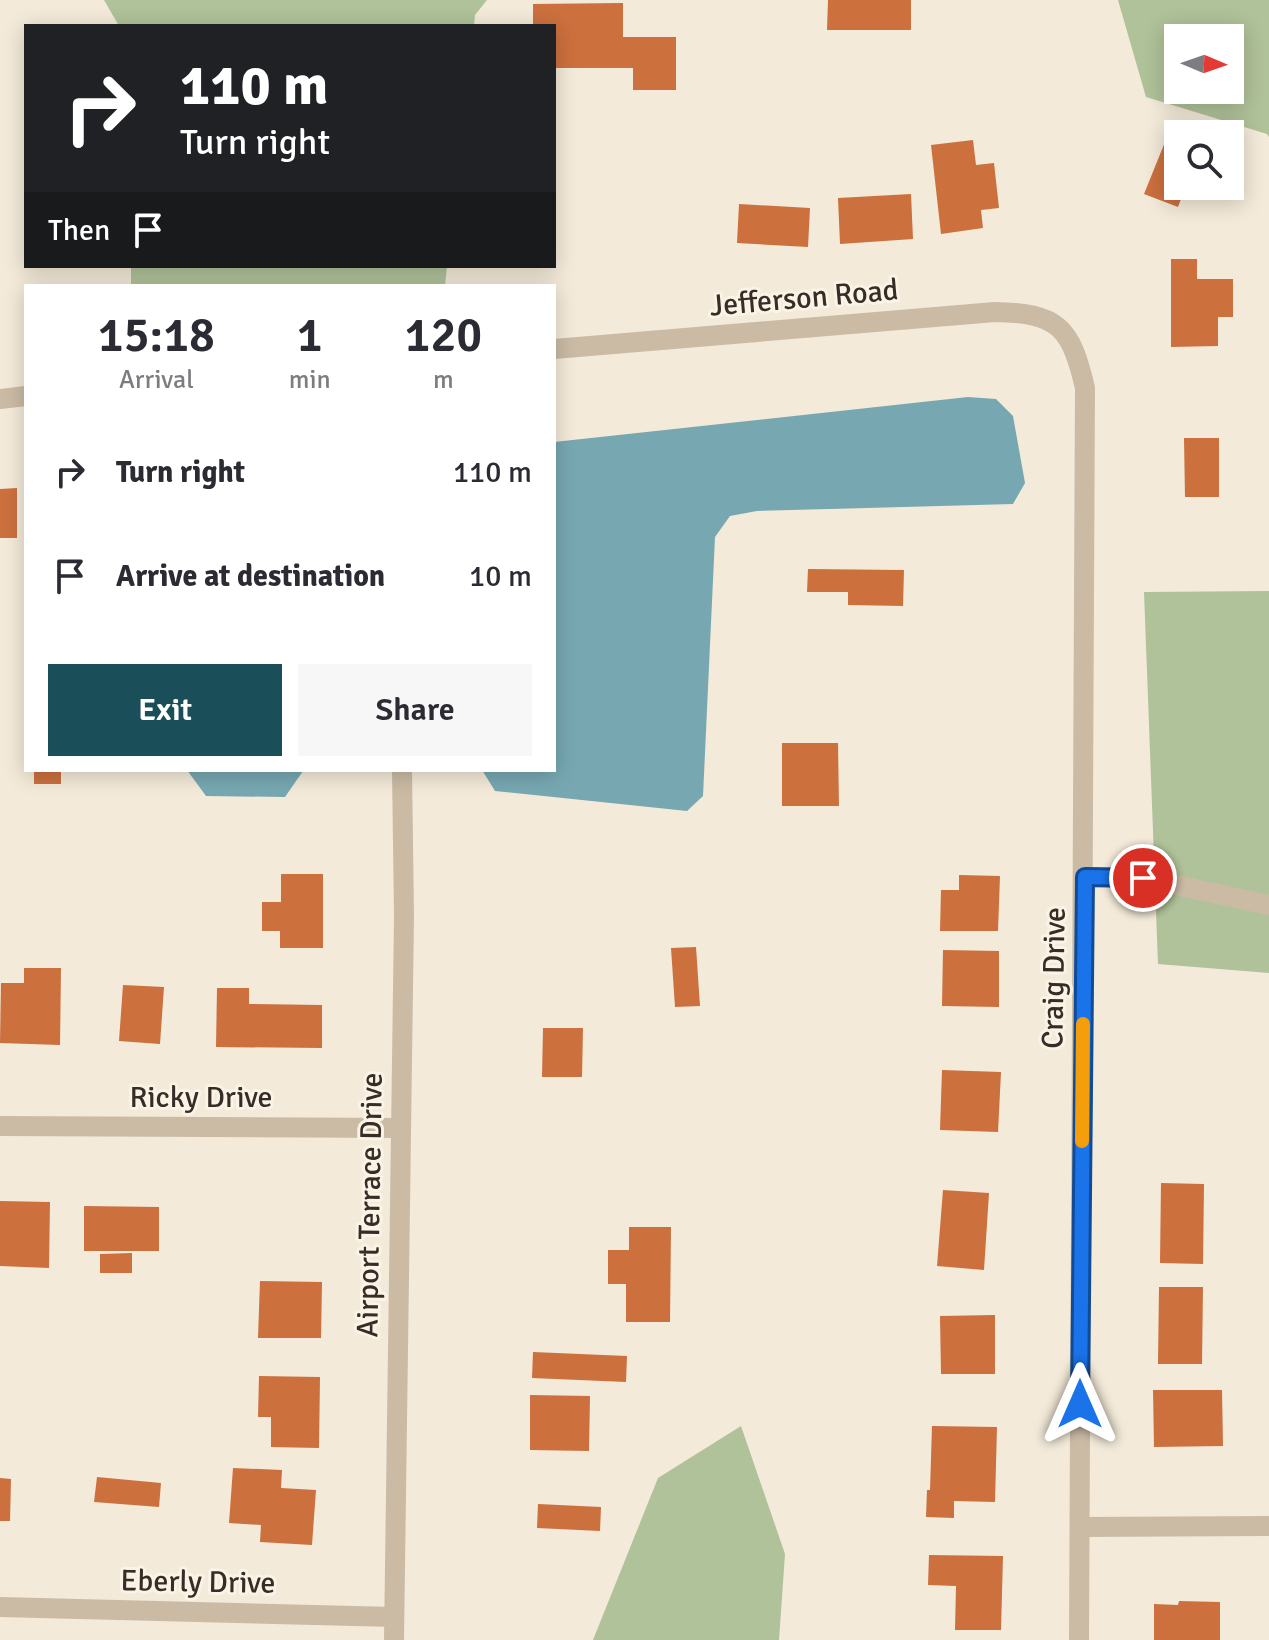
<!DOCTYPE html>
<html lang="en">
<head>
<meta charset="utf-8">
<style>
  body { margin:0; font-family:Signika,sans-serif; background:#f7f7f7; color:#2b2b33; height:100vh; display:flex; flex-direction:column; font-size:30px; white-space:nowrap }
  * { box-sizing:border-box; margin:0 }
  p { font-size:26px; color:#7c7c81 }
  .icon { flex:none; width:44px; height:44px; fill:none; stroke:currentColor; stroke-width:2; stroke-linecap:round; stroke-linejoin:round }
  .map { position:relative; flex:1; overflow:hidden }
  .side { position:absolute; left:24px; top:284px; width:532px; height:488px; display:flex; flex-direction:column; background:#fff; border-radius:0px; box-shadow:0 4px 20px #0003 }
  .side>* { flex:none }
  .guide { position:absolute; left:24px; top:24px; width:532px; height:244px; border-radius:0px; box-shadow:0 4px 20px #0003; background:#202124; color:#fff; overflow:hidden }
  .needle { width:52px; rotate:92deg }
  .fabs { position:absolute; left:1164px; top:24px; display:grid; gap:16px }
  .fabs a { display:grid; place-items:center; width:80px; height:80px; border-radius:0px; background:#fff; box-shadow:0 4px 20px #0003; font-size:40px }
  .pin { position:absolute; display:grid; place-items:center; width:68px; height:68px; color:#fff; margin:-34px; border:4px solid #fff; border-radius:50%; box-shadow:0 2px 8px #0007 }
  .me { position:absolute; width:88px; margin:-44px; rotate:0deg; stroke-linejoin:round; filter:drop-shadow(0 0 6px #0008) }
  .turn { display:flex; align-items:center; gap:28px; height:168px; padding:0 24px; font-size:36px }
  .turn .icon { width:104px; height:104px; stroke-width:2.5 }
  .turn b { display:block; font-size:56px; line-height:68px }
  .then { display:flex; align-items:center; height:76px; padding:0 24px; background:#0003; gap:16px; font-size:30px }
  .eta { display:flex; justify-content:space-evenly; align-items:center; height:136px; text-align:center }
  .eta b { font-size:48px; font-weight:600; line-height:56px }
  .button { display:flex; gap:16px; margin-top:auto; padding:16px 24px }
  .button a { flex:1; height:92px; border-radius:0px; background:#1a4f5a; color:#fff; font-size:32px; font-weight:600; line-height:92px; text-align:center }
  .button a+a { background:#f7f7f7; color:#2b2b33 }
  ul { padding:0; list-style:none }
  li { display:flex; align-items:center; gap:24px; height:104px; padding:0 24px }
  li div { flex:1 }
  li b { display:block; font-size:30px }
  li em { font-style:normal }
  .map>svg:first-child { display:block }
  .green { fill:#b0c299; fill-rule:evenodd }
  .water { fill:#77a8b1 }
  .building { fill:#cc703e }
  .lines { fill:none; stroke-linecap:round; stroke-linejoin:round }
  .minor { stroke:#cbbba5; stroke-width:20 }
  .route-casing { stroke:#114b97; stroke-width:20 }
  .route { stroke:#1a73e8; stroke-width:14 }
  .slow { stroke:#f59e0b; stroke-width:14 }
  .labels { text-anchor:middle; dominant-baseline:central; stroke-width:6; stroke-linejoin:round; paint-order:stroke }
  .street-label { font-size:30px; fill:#362d27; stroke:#faf3e6 }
</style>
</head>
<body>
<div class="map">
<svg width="1269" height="1640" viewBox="0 0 1269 1640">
  <rect width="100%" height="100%" fill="#f3ead9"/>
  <g class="green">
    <path d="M104,0H487L475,15L474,26H119Z"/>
    <path d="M1118,0H1269V137L1267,134L1146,97ZM1230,38V90H1178V38Z"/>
    <path d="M131,266H447L445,286H131Z"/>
    <path d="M1269,591V973L1158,964L1144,592Z"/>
    <path d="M741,1426L785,1554L779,1640H593L658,1478Z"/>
  </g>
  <g class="water">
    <path d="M968,397L996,399L1013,416L1025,483L1013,504L757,511L730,516L715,537L703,796L687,811L495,791L482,770H554V442Z"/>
    <path d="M187,770H302L303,771L285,797L206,796Z"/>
  </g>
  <g class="building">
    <path d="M828,0H911V30H827Z"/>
    <path d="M623,3V37H676V90H633V68H554V26H533V4Z"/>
    <path d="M973,140L976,165L994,163L999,208L981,210L983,228L941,234L931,145Z"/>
    <path d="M1165,142L1178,147V186H1186L1178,207L1144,194Z"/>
    <path d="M911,194L913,239L840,244L838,198Z"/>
    <path d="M739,204L810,208L808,247L737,243Z"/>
    <path d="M1171,259H1197V279H1233V317H1218V346L1171,347Z"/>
    <path d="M1184,438H1219V497H1185Z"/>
    <path d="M17,488V538H0V489Z"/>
    <path d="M808,569L904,570L903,606L848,605V592H807Z"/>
    <path d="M782,743H838L839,806H782Z"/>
    <rect x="34" y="770" width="27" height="14"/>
    <path d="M281,874H323V948H280V931H262V902H281Z"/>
    <path d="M959,875L1000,876L998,931H940L941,890H959Z"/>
    <path d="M696,947L700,1006L675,1007L671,948Z"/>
    <path d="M943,950L999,951V1007L942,1006Z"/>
    <path d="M24,968H61L60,1045L0,1043L1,983H24Z"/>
    <path d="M123,985L164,987L160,1044L119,1041Z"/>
    <path d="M217,988H249V1004L322,1005V1048L216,1047Z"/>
    <path d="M543,1028H583L582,1077H542Z"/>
    <path d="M942,1070L1001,1072L998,1132L940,1130Z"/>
    <path d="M1161,1183L1204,1184L1203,1264L1160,1263Z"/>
    <path d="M943,1190L989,1193L984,1270L937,1266Z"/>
    <path d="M0,1201L50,1202L49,1268L0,1266Z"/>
    <path d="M84,1206L159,1207V1251H84Z"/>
    <path d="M629,1227H671L670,1322H626V1284H608V1250H629Z"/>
    <path d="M132,1253V1273H100V1254Z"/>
    <path d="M260,1281L322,1282L321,1338H258Z"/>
    <path d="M1159,1287H1203L1202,1364H1158Z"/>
    <path d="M995,1315V1374H941L940,1316Z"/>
    <path d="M533,1352L627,1356L626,1382L532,1378Z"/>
    <path d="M259,1376L320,1377L319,1448L271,1447V1417H258Z"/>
    <path d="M1153,1390H1222L1223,1446L1154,1447Z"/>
    <path d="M530,1395L590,1396L589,1451L530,1450Z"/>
    <path d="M932,1426L997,1427L995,1502L954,1501V1518L926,1517L927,1490H930Z"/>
    <path d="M233,1468L282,1470L281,1488L316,1490L312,1545L260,1542L261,1525L229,1523Z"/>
    <path d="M97,1477L161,1483L159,1507L94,1502Z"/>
    <path d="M0,1478L11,1479L10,1521H0Z"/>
    <path d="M538,1504L601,1507L600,1531L537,1528Z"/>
    <path d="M929,1555L1003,1556L1001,1630H955L956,1586L928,1585Z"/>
    <path d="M1179,1601L1220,1602V1640H1154V1604L1178,1605Z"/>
  </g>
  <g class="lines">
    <g class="minor">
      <path d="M554,349L995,312C1058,313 1071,327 1085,388L1079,1640"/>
      <path d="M0,399L26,396"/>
      <path d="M1085,877L1143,878L1269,905"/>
      <path d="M0,1126L401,1128"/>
      <path d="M1080,1527L1269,1526"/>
      <path d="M0,1607L394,1617"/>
      <path d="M394,1640L404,916L402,770"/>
    </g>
  </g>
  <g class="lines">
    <g class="route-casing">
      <path id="route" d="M1080,1404L1085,877L1143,878"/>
    </g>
    <use href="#route" class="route"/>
    <path class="slow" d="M1082,1141L1083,1024"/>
  </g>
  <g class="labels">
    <g class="street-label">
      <text transform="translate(804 298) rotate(-5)">Jefferson Road</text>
      <text transform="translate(1054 978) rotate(-89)">Craig Drive</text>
      <text x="201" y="1097">Ricky Drive</text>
      <text transform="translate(370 1205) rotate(-89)">Airport Terrace Drive</text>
      <text transform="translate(198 1582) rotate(1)">Eberly Drive</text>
    </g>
  </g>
</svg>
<div class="fabs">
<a><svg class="needle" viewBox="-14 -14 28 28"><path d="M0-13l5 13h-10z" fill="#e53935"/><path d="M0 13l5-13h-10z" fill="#7c7c81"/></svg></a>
<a><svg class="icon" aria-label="search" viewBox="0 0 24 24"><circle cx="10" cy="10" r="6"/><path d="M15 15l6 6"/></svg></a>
</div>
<div class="pin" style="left:1143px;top:878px;background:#d93025"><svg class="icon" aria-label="arrive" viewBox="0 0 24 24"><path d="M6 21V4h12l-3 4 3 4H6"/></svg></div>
<svg class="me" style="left:1080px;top:1404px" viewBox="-20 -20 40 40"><path d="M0-17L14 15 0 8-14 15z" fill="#1a73e8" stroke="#fff" stroke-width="4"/></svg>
<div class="guide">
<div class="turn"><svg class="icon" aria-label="right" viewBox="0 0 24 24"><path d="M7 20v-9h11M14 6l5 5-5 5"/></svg><div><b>110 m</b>Turn right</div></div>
<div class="then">Then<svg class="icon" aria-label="arrive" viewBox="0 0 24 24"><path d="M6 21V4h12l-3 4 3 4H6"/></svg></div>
</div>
<section class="side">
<div class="eta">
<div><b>15:18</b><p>Arrival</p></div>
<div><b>1</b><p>min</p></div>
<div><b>120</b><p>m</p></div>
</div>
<ul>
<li><svg class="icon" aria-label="right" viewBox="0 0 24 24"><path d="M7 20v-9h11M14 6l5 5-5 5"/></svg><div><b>Turn right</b></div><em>110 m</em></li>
<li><svg class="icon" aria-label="arrive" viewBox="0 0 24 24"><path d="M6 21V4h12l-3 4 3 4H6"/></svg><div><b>Arrive at destination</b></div><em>10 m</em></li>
</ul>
<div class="button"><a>Exit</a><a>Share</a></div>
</section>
</div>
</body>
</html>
